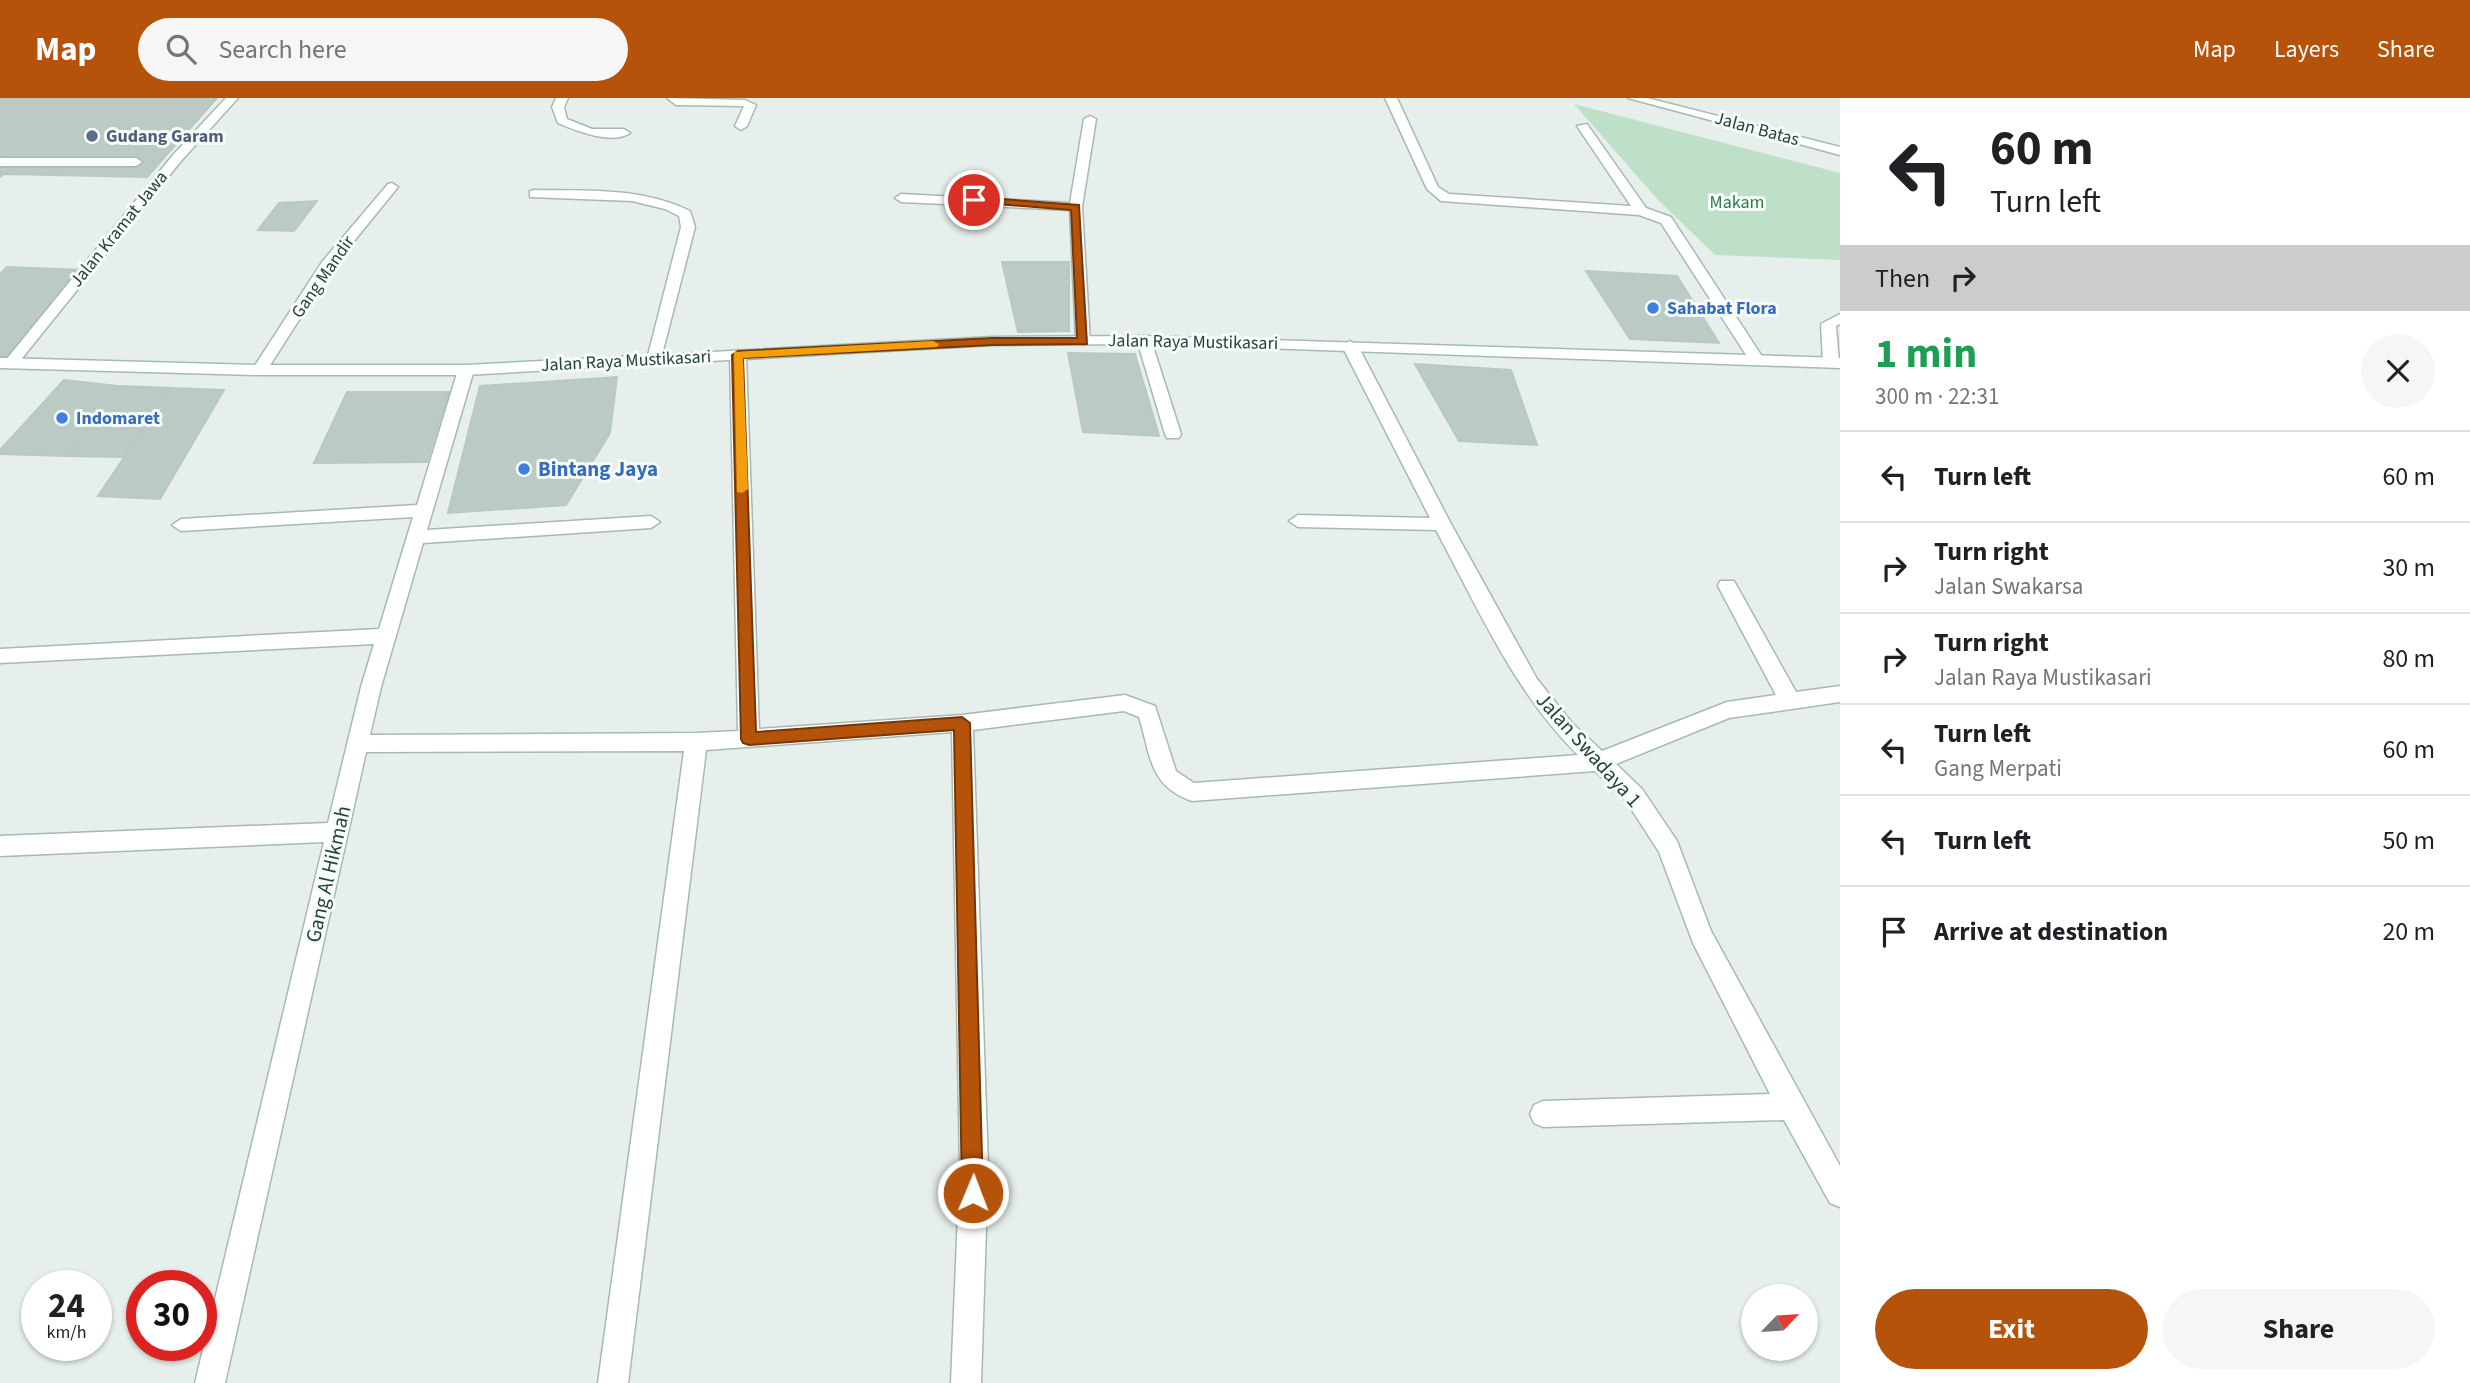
<!DOCTYPE html>
<html lang="en">
<head>
<meta charset="utf-8">
<style>
  body { margin:0; font-family:"Source Sans 3",sans-serif; background:#f6f6f6; color:#202124; height:100vh; display:flex; flex-direction:column; font-size:26px; white-space:nowrap }
  * { box-sizing:border-box; margin:0 }
  p { font-size:23px; color:#757577 }
  .icon { flex:none; width:38px; height:38px; fill:none; stroke:currentColor; stroke-width:2; stroke-linecap:round; stroke-linejoin:round }
  .map { position:relative; flex:1; overflow:hidden }
  .side { display:flex; flex-direction:column; background:#fff; width:630px }
  .side>* { flex:none }
  .banner { background:#fff; color:#202124; overflow:hidden }
  .needle { width:46px; rotate:65deg }
  .fabs { position:absolute; left:1741px; top:1186px; display:grid; gap:14px }
  .fabs a { display:grid; place-items:center; width:77px; height:77px; border-radius:50%; background:#fff; box-shadow:0 2px 5px #0004; font-size:35px }
  .speed { position:absolute; left:21px; top:1172px; display:flex; gap:14px; font-size:35px; font-weight:700; text-align:center }
  .speed>* { display:grid; place-content:center; width:91px; height:91px; border-radius:50%; background:#fff; box-shadow:0 2px 5px #0004; line-height:1 }
  .speed small { font-size:18px; font-weight:400 }
  .speed .limit { border:10px solid #d22; background:#fff; color:#111 }
  .pin { position:absolute; display:grid; place-items:center; width:60px; height:60px; color:#fff; margin:-30px; border:4px solid #fff; border-radius:50%; box-shadow:0 2px 7px #0007 }
  .me { position:absolute; width:77px; margin:-38px; rotate:1deg; stroke-linejoin:round; filter:drop-shadow(0 0 5px #0008) }
  .turn { display:flex; align-items:center; gap:24px; height:147px; padding:0 35px; font-size:32px }
  .turn .icon { width:91px; height:91px; stroke-width:2.5 }
  .turn b { display:block; font-size:49px; line-height:60px }
  .then { display:flex; align-items:center; height:66px; padding:0 35px; background:#0003; gap:14px; font-size:26px }
  .round { display:grid; place-items:center; flex:none; width:74px; height:74px; border-radius:37px; background:#f6f6f6 }
  .headline { display:flex; align-items:center; justify-content:space-between; height:119px; padding:0 35px }
  h1 { font-size:42px; font-weight:700; line-height:52px; color:#1e9e55 }
  .primary-button { display:flex; gap:14px; margin-top:auto; padding:14px 35px }
  .primary-button a { flex:1; height:80px; border-radius:42px; background:#b45309; color:#fff; font-size:28px; font-weight:700; line-height:80px; text-align:center }
  .primary-button a+a { background:#f6f6f6; color:#202124 }
  ul { padding:0; list-style:none }
  li { display:flex; align-items:center; gap:21px; height:91px; padding:0 35px; border-top:2px solid #e0e0e0 }
  li div { flex:1 }
  li b { display:block; font-size:26px }
  li em { font-style:normal }
  header { display:flex; align-items:center; gap:42px; box-sizing:border-box; height:98px; padding:0 35px; background:#b45309; color:#fff }
  header strong { font-size:33px }
  nav { display:flex; gap:38px; margin-inline-start:auto; font-size:24px }
  .search { width:490px; height:63px; background:#f6f6f6; display:flex; align-items:center; gap:18px; box-sizing:border-box; padding:0 24px; border-radius:38px; color:#757577; font-size:26px }
  main { display:flex; flex:1; min-height:0 }
  .map>svg:first-child { display:block }
  .green { fill:#bfe0c8 }
  .building { fill:#bbcac4; stroke:#b8c9c2; stroke-width:2 }
  .lines { fill:none; stroke-linecap:round; stroke-linejoin:round }
  .lane-casing { stroke:#a8b8b2; stroke-width:3 }
  .street-casing { stroke:#a8b8b2; stroke-width:3 }
  .secondary-casing { stroke:#a4bbb3; stroke-width:3 }
  .lane { fill:#fff; fill-rule:evenodd }
  .street { fill:#fff; fill-rule:evenodd }
  .secondary { fill:#fff; fill-rule:evenodd }
  .route { fill:#b45309; stroke:#753606; stroke-width:2 }
  .slow { fill:#f59e0b }
  .service-dot { fill:#5c6f8a; stroke:#f7fbf9; stroke-width:2.5 }
  .shop-dot { fill:#3f7fe0; stroke:#f7fbf9; stroke-width:2.5 }
  .labels { text-anchor:middle; dominant-baseline:central; stroke-width:6; stroke-linejoin:round; paint-order:stroke }
  .far-street-label { font-size:18px; fill:#24423a; stroke:#f7fbf9 }
  .far-service-label { font-size:18px; font-weight:bold; fill:#4e5e75; stroke:#f7fbf9; text-anchor:start }
  .far-park-label { font-size:18px; fill:#2d7a4b; stroke:#f7fbf9 }
  .far-shop-label { font-size:18px; font-weight:bold; fill:#366cbe; stroke:#f7fbf9; text-anchor:start }
  .shop-label { font-size:21px; font-weight:bold; fill:#366cbe; stroke:#f7fbf9; text-anchor:start }
  .street-label { font-size:21px; fill:#24423a; stroke:#f7fbf9 }
</style>
</head>
<body>
<header>
<strong>Map</strong>
<div class="search"><svg class="icon" aria-label="search" viewBox="0 0 24 24"><circle cx="10" cy="10" r="6"/><path d="M15 15l6 6"/></svg>Search here</div>
<nav><a>Map</a><a>Layers</a><a>Share</a></nav>
</header>
<main>
<div class="map">
<svg width="1840" height="1285" viewBox="0 0 1840 1285">
  <rect width="100%" height="100%" fill="#e6efeb"/>
  <path class="green" d="M1574,6L1840,75V162L1715,157L1658,102Z"/>
  <g class="building">
    <path d="M0,0H197L148,48L0,46Z"/>
    <path d="M0,0H217L147,79L3,76L0,79Z"/>
    <path d="M317,103L294,133L258,132L279,105Z"/>
    <path d="M1002,164H1069V233L1018,234Z"/>
    <path d="M7,169L80,172L7,258H0V176Z"/>
    <path d="M1586,173L1677,178L1719,245L1630,241Z"/>
    <path d="M1068,255L1135,256L1159,338L1083,334Z"/>
    <path d="M1415,266L1511,272L1537,347L1459,343Z"/>
    <path d="M617,279L610,335L566,407L448,415L480,288Z"/>
    <path d="M64,282L118,288L67,358L0,356V352Z"/>
    <path d="M118,288L171,290L123,359L67,358Z"/>
    <path d="M171,290L224,292L160,401L98,398Z"/>
    <path d="M347,294H449L427,364L314,365Z"/>
  </g>
  <g class="lines">
    <g class="lane-casing">
      <g id="lane">
        <path d="M0,60H136L142,64L136,68H0Z"/>
        <path d="M1840,216V226L1836,228L1839,264L1831,269L1823,264L1821,226Z"/>
      </g>
    </g>
    <g class="street-casing">
      <g id="street">
        <path d="M226,0H238L181,63L15,269H5L2,266L5,263L173,57Z"/>
        <path d="M556,0H568L564,9L567,21L592,31H624L630,35C613,47 576,33 558,25L552,9Z"/>
        <path d="M667,0L745,2L756,7L747,28L741,32L735,28L744,8L676,7Z"/>
        <path d="M1385,0H1397L1438,89L1449,96L1631,108L1577,28L1587,26L1646,110L1671,119L1763,260L1760,263H1750L1661,125L1639,117L1441,103L1427,91Z"/>
        <path d="M1628,0H1647L1840,49V57Z"/>
        <path d="M1090,18L1096,21L1082,109L1090,243L1083,247L1076,243L1070,112L901,104L895,100L901,96L1070,105L1084,21Z"/>
        <path d="M392,85L398,89L333,169L265,275H255L252,272L322,164L388,86Z"/>
        <path d="M534,92C587,93 641,89 690,113L695,129L660,264L655,266L647,261L681,129L679,118L665,111L632,103L530,99V93Z"/>
        <path d="M1144,238L1151,242L1181,336L1179,340H1167L1165,336L1137,242Z"/>
        <path d="M1350,243L1358,248L1451,426L1537,581L1572,625L1602,653L1727,604L1776,597L1718,488L1720,483H1734L1796,594L1840,588V604L1729,620L1616,666L1642,691L1677,743L1711,833L1840,1068V1109L1830,1105L1784,1022L1543,1029L1534,1025L1530,1016L1534,1007L1543,1003L1770,996L1693,845L1659,754L1626,703L1595,673L1192,703C1149,688 1151,658 1139,619L1124,613L973,632L988,1068L981,1285H951L960,1068L952,634L706,652L628,1285H598L684,653L366,654L225,1285H195L324,744L0,758V738L328,725L361,589L374,546L0,565V551L379,531L413,419L181,433L172,427L181,421L417,407L458,272L466,267L474,272L427,432L651,418L660,424L651,430L423,445L381,589L370,637L696,635L738,633L730,257L738,252L746,257L759,631L962,617L1125,597L1155,608L1176,673L1194,685L1578,657C1514,594 1478,510 1436,432L1298,429L1289,423L1298,417L1430,420L1342,248Z"/>
      </g>
    </g>
    <g class="secondary-casing">
      <path id="secondary" d="M1144,238L1840,260V270L1144,246L992,247L466,277H260L0,270V260L260,267H466L992,239Z"/>
    </g>
    <use href="#lane" class="lane"/>
    <use href="#street" class="street"/>
    <use href="#secondary" class="secondary"/>
  </g>
  <path class="route" d="M974,99L1079,107L1087,246L992,247L743,260L756,634L962,619L970,625L983,1095L980,1102L973,1105L965,1102L962,1095L954,632L749,647L743,645L741,641L732,257L738,253L992,240H1077L1071,112L971,104V100Z"/>
  <path class="slow" d="M933,243L939,246L937,249L743,260L748,391L742,395L737,394L734,254Z"/>
  <circle class="service-dot" cx="92" cy="38" r="7"/>
  <g class="shop-dot">
    <circle cx="1653" cy="210" r="7"/>
    <circle cx="62" cy="320" r="7"/>
    <circle cx="524" cy="371" r="7"/>
  </g>
  <g class="labels">
    <g class="far-street-label">
      <text transform="translate(1757 31) rotate(15)">Jalan Batas</text>
      <text transform="translate(119 131) rotate(-51)">Jalan Kramat Jawa</text>
      <text transform="translate(323 179) rotate(-55)">Gang Mandir</text>
      <text transform="translate(1193 244) rotate(1)">Jalan Raya Mustikasari</text>
      <text transform="translate(626 263) rotate(-3)">Jalan Raya Mustikasari</text>
    </g>
    <g class="far-service-label">
      <text x="106" y="38">Gudang Garam</text>
    </g>
    <g class="far-park-label">
      <text x="1737" y="104">Makam</text>
    </g>
    <g class="far-shop-label">
      <text x="1667" y="210">Sahabat Flora</text>
      <text x="76" y="320">Indomaret</text>
    </g>
    <g class="shop-label">
      <text x="538" y="371">Bintang Jaya</text>
    </g>
    <g class="street-label">
      <text transform="translate(1589 652) rotate(48)">Jalan Swadaya 1</text>
      <text transform="translate(328 776) rotate(-77)">Gang Al Hikmah</text>
    </g>
  </g>
</svg>
<div class="fabs">
<a><svg class="needle" viewBox="-14 -14 28 28"><path d="M0-13l5 13h-10z" fill="#e53935"/><path d="M0 13l5-13h-10z" fill="#757577"/></svg></a>
</div>
<div class="speed"><div>24<small>km/h</small></div><div class="limit">30</div></div>
<div class="pin" style="left:974px;top:102px;background:#d93025"><svg class="icon" aria-label="arrive" viewBox="0 0 24 24"><path d="M6 21V4h12l-3 4 3 4H6"/></svg></div>
<svg class="me" style="left:973px;top:1095px" viewBox="-20 -20 40 40"><circle r="17" fill="#b45309" stroke="#fff" stroke-width="3"/><path d="M0-11L8 9 0 5-8 9z" fill="#fff"/></svg>
</div>
<section class="side">
<div class="banner">
<div class="turn"><svg class="icon" aria-label="left" viewBox="0 0 24 24"><path d="M17 20v-9H6M10 6l-5 5 5 5"/></svg><div><b>60 m</b>Turn left</div></div>
<div class="then">Then<svg class="icon" aria-label="right" viewBox="0 0 24 24"><path d="M7 20v-9h11M14 6l5 5-5 5"/></svg></div>
</div>
<div class="headline"><div><h1>1 min</h1><p>300 m · 22:31</p></div><a class="round"><svg class="icon" aria-label="close" viewBox="0 0 24 24"><path d="M6 6l12 12M18 6L6 18"/></svg></a></div>
<ul>
<li><svg class="icon" aria-label="left" viewBox="0 0 24 24"><path d="M17 20v-9H6M10 6l-5 5 5 5"/></svg><div><b>Turn left</b></div><em>60 m</em></li>
<li><svg class="icon" aria-label="right" viewBox="0 0 24 24"><path d="M7 20v-9h11M14 6l5 5-5 5"/></svg><div><b>Turn right</b><p>Jalan Swakarsa</p></div><em>30 m</em></li>
<li><svg class="icon" aria-label="right" viewBox="0 0 24 24"><path d="M7 20v-9h11M14 6l5 5-5 5"/></svg><div><b>Turn right</b><p>Jalan Raya Mustikasari</p></div><em>80 m</em></li>
<li><svg class="icon" aria-label="left" viewBox="0 0 24 24"><path d="M17 20v-9H6M10 6l-5 5 5 5"/></svg><div><b>Turn left</b><p>Gang Merpati</p></div><em>60 m</em></li>
<li><svg class="icon" aria-label="left" viewBox="0 0 24 24"><path d="M17 20v-9H6M10 6l-5 5 5 5"/></svg><div><b>Turn left</b></div><em>50 m</em></li>
<li><svg class="icon" aria-label="arrive" viewBox="0 0 24 24"><path d="M6 21V4h12l-3 4 3 4H6"/></svg><div><b>Arrive at destination</b></div><em>20 m</em></li>
</ul>
<div class="primary-button"><a>Exit</a><a>Share</a></div>
</section>
</main>
</body>
</html>
